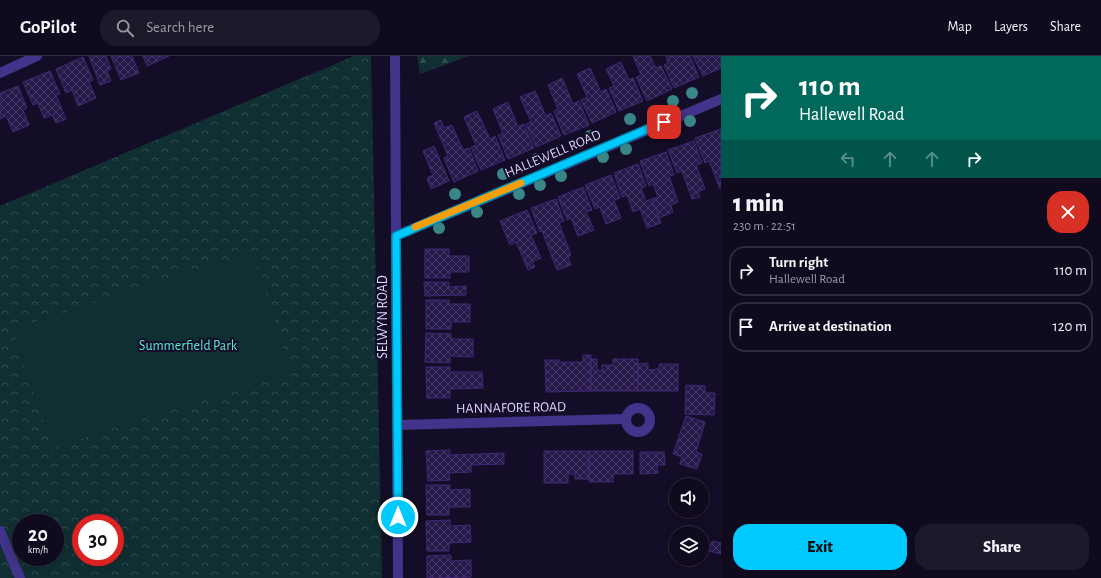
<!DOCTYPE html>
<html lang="en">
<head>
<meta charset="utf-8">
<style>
  body { margin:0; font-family:"Alegreya Sans",sans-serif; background:#1d182a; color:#f1f3f6; height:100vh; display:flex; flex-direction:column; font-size:15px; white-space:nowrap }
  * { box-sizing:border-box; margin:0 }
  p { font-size:13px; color:#9b9aa4 }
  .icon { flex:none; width:22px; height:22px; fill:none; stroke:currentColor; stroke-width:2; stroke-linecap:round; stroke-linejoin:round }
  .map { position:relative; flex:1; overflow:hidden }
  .side { display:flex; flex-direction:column; background:#0f0a1d; width:380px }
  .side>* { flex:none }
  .banner { background:#00695c; color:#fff; overflow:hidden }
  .fabs { position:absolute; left:669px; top:422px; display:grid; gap:8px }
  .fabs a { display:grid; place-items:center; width:40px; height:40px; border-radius:50%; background:#0f0a1d; box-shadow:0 2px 10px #0003,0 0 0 1px #2f2b3b; font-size:20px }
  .speed { position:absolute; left:12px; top:458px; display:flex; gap:8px; font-size:20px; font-weight:700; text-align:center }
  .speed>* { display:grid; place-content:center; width:52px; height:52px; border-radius:50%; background:#0f0a1d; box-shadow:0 2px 10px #0003,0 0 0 1px #2f2b3b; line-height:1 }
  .speed small { font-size:10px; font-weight:400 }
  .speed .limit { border:6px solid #d22; background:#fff; color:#111 }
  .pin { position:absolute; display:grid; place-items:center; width:34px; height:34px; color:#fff; margin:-17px; border-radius:8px; box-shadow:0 2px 6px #0006 }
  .me { position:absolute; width:44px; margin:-22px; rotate:0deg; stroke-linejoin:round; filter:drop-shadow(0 0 3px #0008) }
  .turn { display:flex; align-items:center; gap:14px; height:84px; padding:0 12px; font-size:18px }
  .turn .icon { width:52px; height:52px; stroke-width:2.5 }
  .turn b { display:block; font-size:28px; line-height:34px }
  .lanes { display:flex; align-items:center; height:38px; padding:0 12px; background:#0003; justify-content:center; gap:20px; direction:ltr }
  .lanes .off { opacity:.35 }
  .round { display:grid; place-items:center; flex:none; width:42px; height:42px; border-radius:16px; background:#1d182a }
  .overview { display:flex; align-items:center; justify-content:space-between; height:68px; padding:0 12px }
  h1 { font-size:24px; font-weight:800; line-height:30px }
  .button { display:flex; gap:8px; margin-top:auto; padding:8px 12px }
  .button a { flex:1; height:46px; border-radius:16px; background:#00c9fe; color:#111; font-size:16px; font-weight:800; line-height:46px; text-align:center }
  .button a+a { background:#1d182a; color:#f1f3f6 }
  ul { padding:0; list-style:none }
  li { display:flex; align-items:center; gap:12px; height:50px; margin:0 8px 6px; padding:0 4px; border:2px solid #2f2b3b; border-radius:16px }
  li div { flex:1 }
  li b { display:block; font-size:15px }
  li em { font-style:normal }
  header { display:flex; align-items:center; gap:24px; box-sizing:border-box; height:56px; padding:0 20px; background:#0f0a1d; border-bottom:1px solid #2f2b3b }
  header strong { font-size:19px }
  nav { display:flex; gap:22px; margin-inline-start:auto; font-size:14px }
  .search { width:280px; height:36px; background:#1d182a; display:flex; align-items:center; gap:10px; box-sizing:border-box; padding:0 14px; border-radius:16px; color:#9b9aa4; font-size:15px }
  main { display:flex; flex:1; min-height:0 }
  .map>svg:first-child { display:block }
  .forest { fill:url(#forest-firs) }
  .park { fill:url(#park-crowns); fill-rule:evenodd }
  .garden { fill:#102f32 }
  .building { fill:url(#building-cross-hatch); stroke:#402877 }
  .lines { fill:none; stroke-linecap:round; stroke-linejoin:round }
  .minor { stroke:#41348a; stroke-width:10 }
  .tree { fill:#388686 }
  .route-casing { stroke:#0083a5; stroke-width:10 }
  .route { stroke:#00c9fe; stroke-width:7 }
  .slow { stroke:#f59e0b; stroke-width:7 }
  .labels { text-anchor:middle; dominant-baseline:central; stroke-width:4; stroke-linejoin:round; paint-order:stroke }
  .street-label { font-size:14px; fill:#ddd3ff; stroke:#140d27 }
  .park-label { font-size:14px; fill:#55e9d4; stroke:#140d27 }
</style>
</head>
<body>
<header>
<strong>GoPilot</strong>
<div class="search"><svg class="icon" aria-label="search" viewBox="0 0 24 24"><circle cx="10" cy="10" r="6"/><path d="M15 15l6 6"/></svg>Search here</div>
<nav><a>Map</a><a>Layers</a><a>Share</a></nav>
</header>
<main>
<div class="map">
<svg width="721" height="522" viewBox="0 0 721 522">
  <defs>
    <pattern id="forest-firs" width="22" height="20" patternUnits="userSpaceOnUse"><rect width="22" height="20" fill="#102f32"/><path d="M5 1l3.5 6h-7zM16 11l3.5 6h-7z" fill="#324c51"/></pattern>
    <pattern id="park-crowns" width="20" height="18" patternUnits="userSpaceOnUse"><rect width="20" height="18" fill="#102f32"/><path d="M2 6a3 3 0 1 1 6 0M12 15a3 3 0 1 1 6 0" fill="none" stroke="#324c51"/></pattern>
    <pattern id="building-cross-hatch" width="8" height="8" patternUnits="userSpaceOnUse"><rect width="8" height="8" fill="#27184a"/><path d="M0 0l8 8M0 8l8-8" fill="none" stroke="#463965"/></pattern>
  </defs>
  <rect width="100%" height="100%" fill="#140d27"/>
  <path class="forest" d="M417,0H469L420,18Z"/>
  <path class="park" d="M354,0H371L382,522H0V150ZM21,467H55V501H21ZM81,467H115V501H81Z"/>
  <path class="garden" d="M252,196L291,315L52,392L13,273Z"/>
  <g class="building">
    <path d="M89,0H106L111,13L107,15L111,25L100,29Z"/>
    <path d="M111,0H132L139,17L121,24Z"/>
    <path d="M143,0H169L147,10Z"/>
    <path d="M633,0H650L656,12L661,10L672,33L647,45L636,21L641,19Z"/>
    <path d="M666,0H690L699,21L674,32L664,9L668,7Z"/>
    <path d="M693,0H721V12L703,20Z"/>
    <path d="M83,1L93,24L89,26L96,42L78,50L72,34L66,37L56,13Z"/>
    <path d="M621,6L629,24L633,22L643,45L619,55L609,32L614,30L606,13Z"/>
    <path d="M590,12L601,36L606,33L616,56L592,67L581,44L587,41L577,18Z"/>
    <path d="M50,15L60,38L56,39L66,63L56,67L52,59L44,62L38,47L33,49L23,26Z"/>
    <path d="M562,22L573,48L579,45L589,69L564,79L554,55L558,53L548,29Z"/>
    <path d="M18,30L27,52L23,54L29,69L13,76L6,60L0,63V37Z"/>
    <path d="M535,35L546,60L551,57L561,80L536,91L526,68L531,66L520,41Z"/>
    <path d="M508,46L518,71L524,68L534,92L508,103L498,79L503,77L493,53Z"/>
    <path d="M477,55L490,83L495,80L505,104L481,114L471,91L476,89L464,61Z"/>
    <path d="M441,64L444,72L452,69L463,94L469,92L478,115L454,126L444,102L448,100L434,67Z"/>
    <path d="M721,73V133H720L709,105L705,107L695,82Z"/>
    <path d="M694,85L702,107L696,109L705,133L698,136L700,141L692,143L682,115L677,117L668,94Z"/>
    <path d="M434,90L449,125L431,133L427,122L433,119L423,95Z"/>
    <path d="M666,96L674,119L669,120L678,146L671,149L673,156L659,162L652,143L658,141L653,128L649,130L640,105Z"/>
    <path d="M638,108L646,130L641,132L646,145L652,143L661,167L647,172L640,153L633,156L627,139L622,141L614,117Z"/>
    <path d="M611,119L620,142L614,144L621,162L606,168L600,151L595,153L585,129Z"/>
    <path d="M583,131L592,154L586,156L594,174L578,180L571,162L567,164L558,141Z"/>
    <path d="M556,143L564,165L559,167L571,199L568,201L571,209L557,214L542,175L540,176L531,152Z"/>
    <path d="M527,154L537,177L531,179L541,202L532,206L535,211L528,214L516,186L510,189L500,165Z"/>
    <path d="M425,193H449V200H469V216H450V222H425Z"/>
    <path d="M424,226H449V231L466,230V239L425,240Z"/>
    <path d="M426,244H449V248H470V266H451V273H426Z"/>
    <path d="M426,277L451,278V283H473V301L450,300V307L425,306Z"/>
    <path d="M583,299H591V335L546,336L545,304H559V306H583Z"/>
    <path d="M591,303H597V314H602V309H613V303H638V335H591Z"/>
    <path d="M648,307V314L659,313V308H678V335H638V308Z"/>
    <path d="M426,311H450V316H482L483,332L450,333V342H427Z"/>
    <path d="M686,329L705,330V337H715L714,359L685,358Z"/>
    <path d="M686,360L705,366L696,396L702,398L697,413L680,408L682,401L673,398Z"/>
    <path d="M450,394V399L504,397V408L471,409V416L449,417L450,424L428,425L426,395Z"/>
    <path d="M544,395H589V423H575V418H568V427H544Z"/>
    <path d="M589,395H633V418H613V426H589Z"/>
    <path d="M640,396H664L665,409H657L658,417L640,418Z"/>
    <path d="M426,429H450V434L470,433V451H449V459H427Z"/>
    <path d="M450,464V470L470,469L471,486L449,487V495H427L426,465Z"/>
    <path d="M712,485L721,487V498L709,495Z"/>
    <path d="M451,499V505L471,504V521L427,522V500Z"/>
  </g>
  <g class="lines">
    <g class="minor">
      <path d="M395,0L398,522"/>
      <path d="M0,17L37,0"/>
      <path d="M396,180L721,43"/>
      <circle cx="638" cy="364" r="12"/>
      <path d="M398,369L625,363"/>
      <path d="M0,475L20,522"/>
    </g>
  </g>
  <g class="tree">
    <circle cx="692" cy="37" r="6"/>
    <circle cx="673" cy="45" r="6"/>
    <circle cx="630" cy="63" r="6"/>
    <circle cx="690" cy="65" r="6"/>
    <circle cx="667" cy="76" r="6"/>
    <circle cx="590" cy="80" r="6"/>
    <circle cx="626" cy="93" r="6"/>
    <circle cx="603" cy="101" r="6"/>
    <circle cx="537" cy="103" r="6"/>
    <circle cx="503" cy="118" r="6"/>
    <circle cx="561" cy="120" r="6"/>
    <circle cx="540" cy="129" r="6"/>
    <circle cx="455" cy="138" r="6"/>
    <circle cx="519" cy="138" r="6"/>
    <circle cx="477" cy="156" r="6"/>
    <circle cx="439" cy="172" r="6"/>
  </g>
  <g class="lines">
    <g class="route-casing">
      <path id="route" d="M398,461L396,180L664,66"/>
    </g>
    <use href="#route" class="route"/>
    <path class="slow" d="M415,171L521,127"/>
  </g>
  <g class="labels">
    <g class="street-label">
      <text transform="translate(553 98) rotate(-23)">HALLEWELL ROAD</text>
      <text transform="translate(383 261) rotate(-90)">SELWYN ROAD</text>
      <text transform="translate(511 352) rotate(-1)">HANNAFORE ROAD</text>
    </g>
    <g class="park-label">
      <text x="188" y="290">Summerfield Park</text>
    </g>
  </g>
</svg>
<div class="fabs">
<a><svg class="icon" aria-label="sound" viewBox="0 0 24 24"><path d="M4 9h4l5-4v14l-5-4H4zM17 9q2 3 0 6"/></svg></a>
<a><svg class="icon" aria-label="layers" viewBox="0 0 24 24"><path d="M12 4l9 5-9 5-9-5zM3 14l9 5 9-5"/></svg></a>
</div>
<div class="speed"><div>20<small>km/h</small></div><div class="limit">30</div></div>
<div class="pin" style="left:664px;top:66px;background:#d93025"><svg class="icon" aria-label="arrive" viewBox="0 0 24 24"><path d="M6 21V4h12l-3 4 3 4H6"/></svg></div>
<svg class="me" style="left:398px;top:461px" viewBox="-20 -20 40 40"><circle r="17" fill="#00c9fe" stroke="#fff" stroke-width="3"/><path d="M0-11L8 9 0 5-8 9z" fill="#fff"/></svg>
</div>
<section class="side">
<div class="banner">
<div class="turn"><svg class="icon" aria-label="right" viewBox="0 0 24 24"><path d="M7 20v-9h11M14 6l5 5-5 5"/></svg><div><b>110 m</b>Hallewell Road</div></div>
<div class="lanes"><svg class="icon off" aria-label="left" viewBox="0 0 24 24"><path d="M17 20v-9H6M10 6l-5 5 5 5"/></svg><svg class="icon off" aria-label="ahead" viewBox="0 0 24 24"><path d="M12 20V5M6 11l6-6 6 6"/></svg><svg class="icon off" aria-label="ahead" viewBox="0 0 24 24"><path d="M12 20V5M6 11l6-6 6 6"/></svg><svg class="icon" aria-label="right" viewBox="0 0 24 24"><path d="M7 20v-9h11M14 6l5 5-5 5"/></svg></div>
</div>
<div class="overview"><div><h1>1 min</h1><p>230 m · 22:51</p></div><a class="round" style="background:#d93025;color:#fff"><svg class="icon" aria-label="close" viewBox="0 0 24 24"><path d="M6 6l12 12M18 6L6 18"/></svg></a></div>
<ul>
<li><svg class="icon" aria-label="right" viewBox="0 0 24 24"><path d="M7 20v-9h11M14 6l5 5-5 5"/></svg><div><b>Turn right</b><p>Hallewell Road</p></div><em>110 m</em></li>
<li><svg class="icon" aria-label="arrive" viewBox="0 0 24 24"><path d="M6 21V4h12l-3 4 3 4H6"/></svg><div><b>Arrive at destination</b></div><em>120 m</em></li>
</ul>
<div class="button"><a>Exit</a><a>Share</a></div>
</section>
</main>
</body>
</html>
